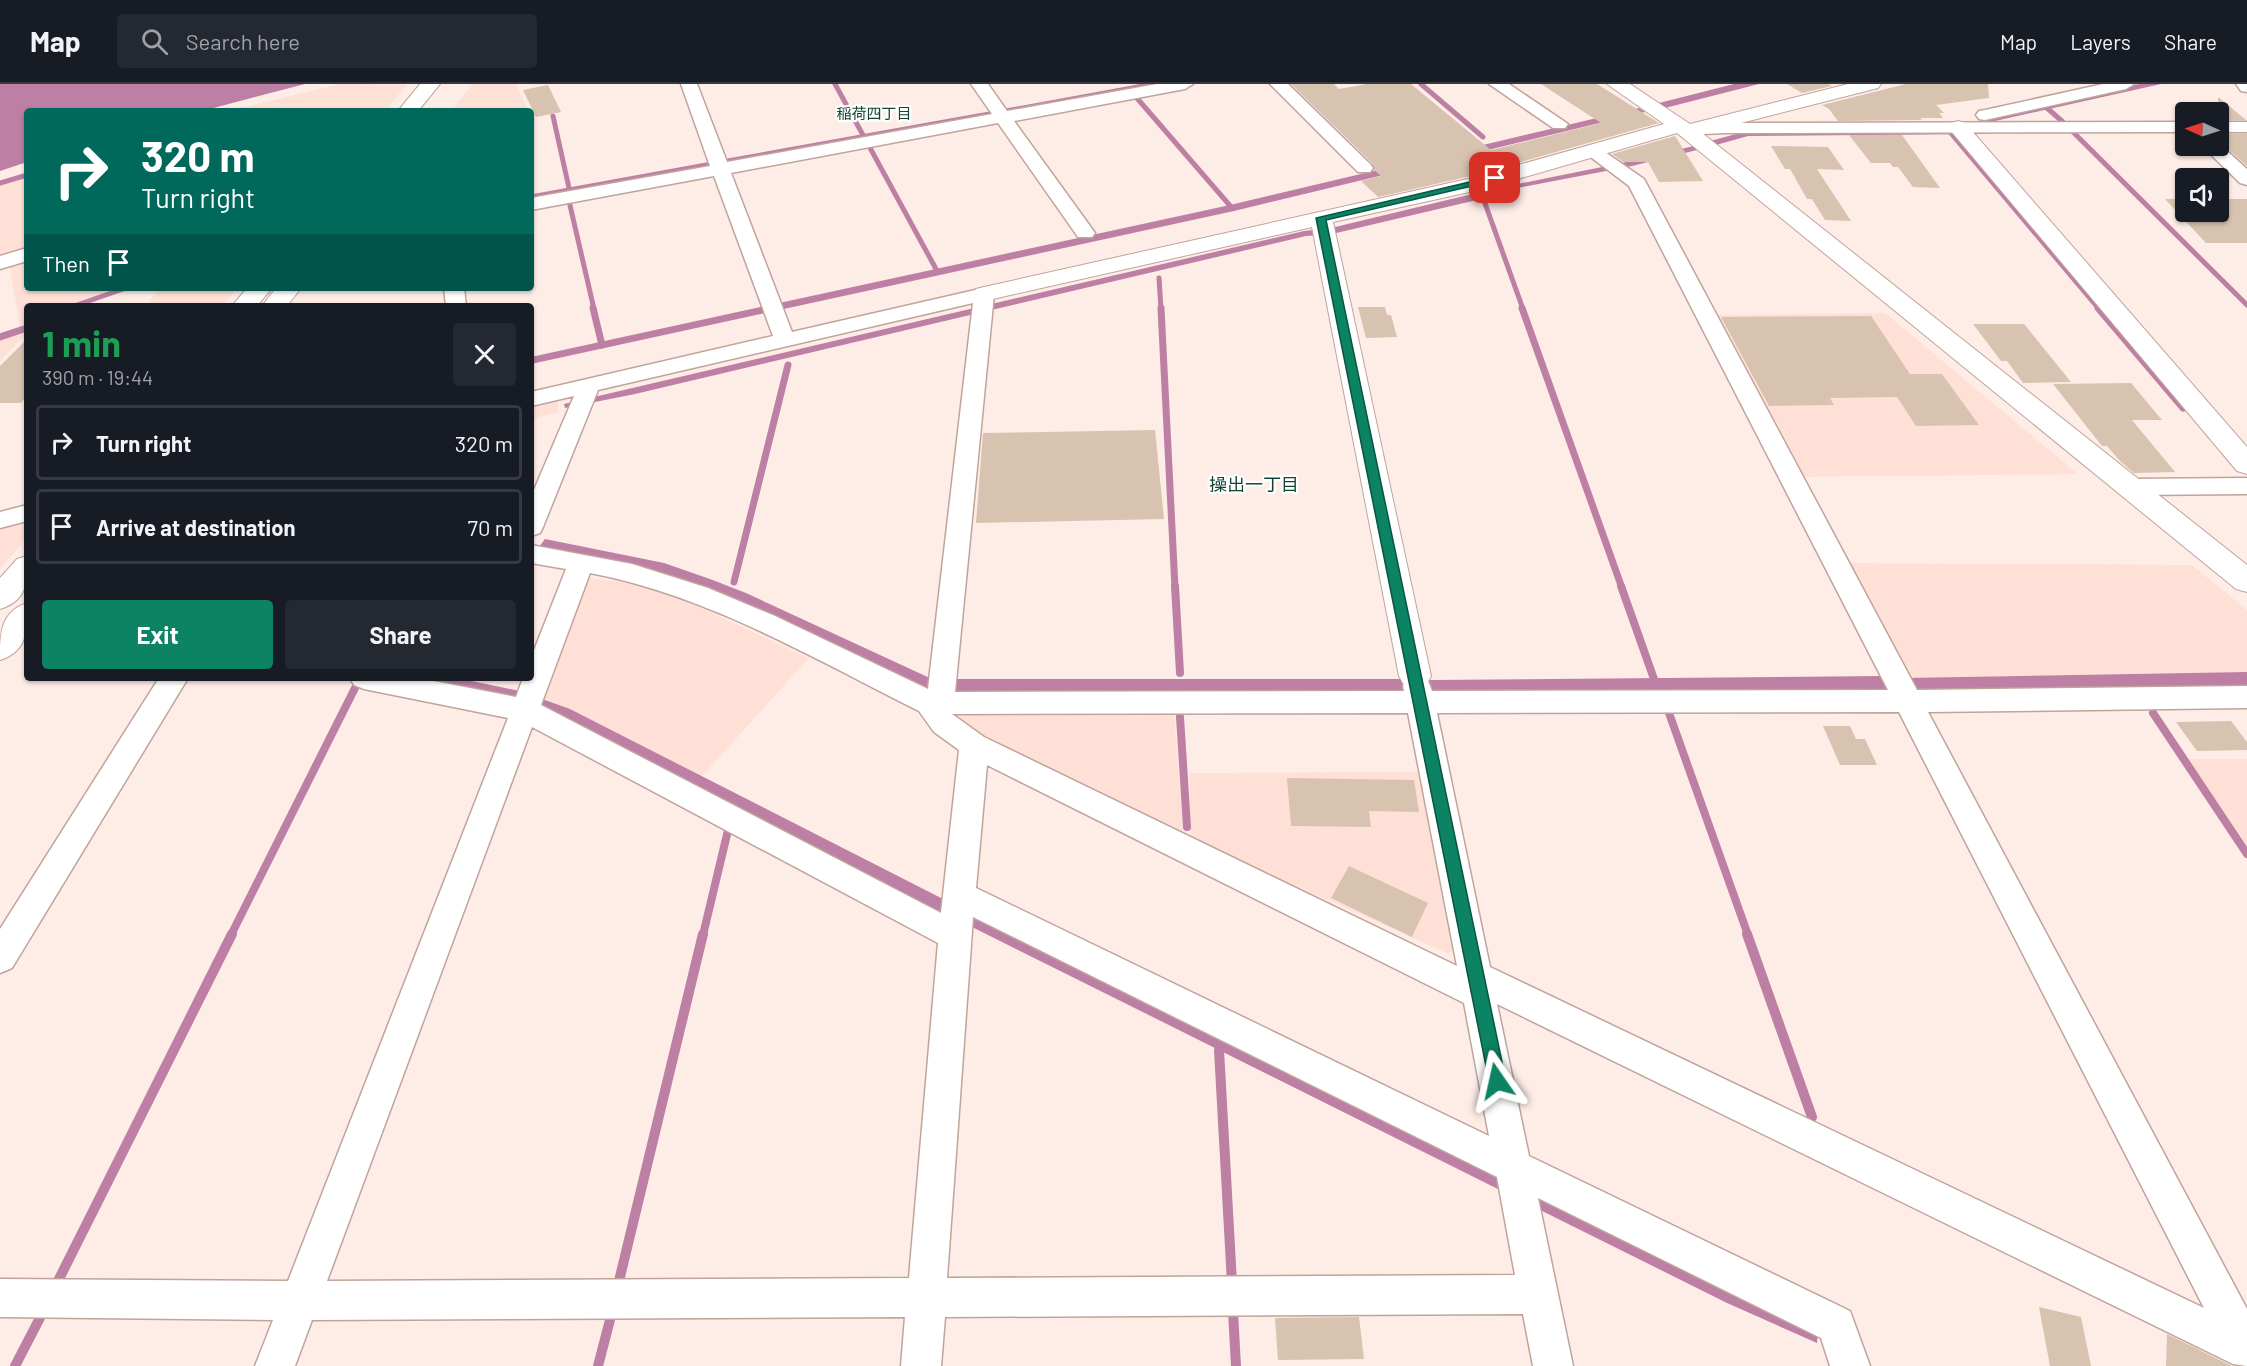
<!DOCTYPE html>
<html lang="en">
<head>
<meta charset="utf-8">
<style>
  body { margin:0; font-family:Barlow,"Noto Sans JP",sans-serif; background:#242831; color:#f1f3f6; height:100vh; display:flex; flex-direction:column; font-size:22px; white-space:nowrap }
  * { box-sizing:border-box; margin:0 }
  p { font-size:20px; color:#9ea1a6 }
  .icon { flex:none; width:33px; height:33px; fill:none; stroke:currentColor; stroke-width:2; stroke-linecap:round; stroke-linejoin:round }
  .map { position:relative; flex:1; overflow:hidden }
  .drawer { position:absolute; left:24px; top:219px; width:510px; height:378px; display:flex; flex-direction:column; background:#171b24; border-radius:6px; box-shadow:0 2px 4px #0004 }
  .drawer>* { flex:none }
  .hud { position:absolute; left:24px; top:24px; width:510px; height:183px; border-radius:6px; box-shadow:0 2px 4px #0004; background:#00695c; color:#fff; overflow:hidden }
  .needle { width:39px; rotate:273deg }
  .controls { position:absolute; left:2175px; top:18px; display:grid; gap:12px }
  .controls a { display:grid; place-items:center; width:54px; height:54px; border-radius:6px; background:#171b24; box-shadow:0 2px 4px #0004; font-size:30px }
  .pin { position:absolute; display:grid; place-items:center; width:51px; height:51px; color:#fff; margin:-26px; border-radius:12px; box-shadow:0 3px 9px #0006 }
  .me { position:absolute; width:66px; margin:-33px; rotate:349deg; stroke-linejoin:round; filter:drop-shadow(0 0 4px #0008) }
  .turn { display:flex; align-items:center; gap:21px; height:126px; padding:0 18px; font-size:27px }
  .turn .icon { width:78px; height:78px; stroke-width:2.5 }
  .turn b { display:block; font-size:42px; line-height:51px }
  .then { display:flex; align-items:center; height:57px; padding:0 18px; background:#0003; gap:12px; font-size:22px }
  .round { display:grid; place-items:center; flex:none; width:63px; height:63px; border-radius:6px; background:#242831 }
  .overview { display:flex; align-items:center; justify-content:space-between; height:102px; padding:0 18px }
  h1 { font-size:36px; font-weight:700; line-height:45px; color:#1e9e55 }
  .button { display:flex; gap:12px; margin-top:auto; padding:12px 18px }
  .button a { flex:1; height:69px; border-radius:6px; background:#0c8362; color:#fff; font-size:24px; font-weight:700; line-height:69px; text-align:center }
  .button a+a { background:#242831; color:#f1f3f6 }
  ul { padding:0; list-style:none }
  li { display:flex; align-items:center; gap:18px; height:75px; margin:0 12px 9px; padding:0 6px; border:3px solid #363941; border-radius:6px }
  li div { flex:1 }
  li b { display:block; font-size:22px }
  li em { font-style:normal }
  header { display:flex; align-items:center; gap:36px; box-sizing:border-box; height:84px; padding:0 30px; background:#171b24; border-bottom:2px solid #363941 }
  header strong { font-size:28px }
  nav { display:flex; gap:33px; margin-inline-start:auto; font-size:21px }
  .search { width:420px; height:54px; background:#242831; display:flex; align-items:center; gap:15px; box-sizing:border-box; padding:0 21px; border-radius:6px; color:#9ea1a6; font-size:22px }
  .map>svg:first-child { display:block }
  .built { fill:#ffe0d7 }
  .water { fill:#bd7fa3 }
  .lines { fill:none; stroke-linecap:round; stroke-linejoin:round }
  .stream-far3 { stroke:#bd7fa3; stroke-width:5 }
  .stream-far2 { stroke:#bd7fa3; stroke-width:7 }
  .stream-far1 { stroke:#bd7fa3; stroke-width:8 }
  .stream { stroke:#bd7fa3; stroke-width:10 }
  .building { fill:#d8c3b0 }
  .minor-casing { stroke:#c0a49c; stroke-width:3 }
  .tertiary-casing { stroke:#c0a49c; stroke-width:2 }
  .trunk-casing { stroke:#c0a49c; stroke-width:2 }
  .minor { fill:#fff; fill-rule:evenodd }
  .tertiary { fill:#fff; fill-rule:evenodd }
  .trunk { fill:#fff; fill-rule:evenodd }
  .route { fill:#0c8362; stroke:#085540; stroke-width:1.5 }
  .labels { text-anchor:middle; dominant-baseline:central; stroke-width:4.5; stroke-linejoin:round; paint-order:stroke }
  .far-neighbourhood-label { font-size:15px; fill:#144534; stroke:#fefefe }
  .neighbourhood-label { font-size:18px; fill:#144534; stroke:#fefefe }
</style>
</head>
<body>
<header>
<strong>Map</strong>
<div class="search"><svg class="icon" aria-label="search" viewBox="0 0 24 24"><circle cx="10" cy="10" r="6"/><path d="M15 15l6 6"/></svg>Search here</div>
<nav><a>Map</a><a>Layers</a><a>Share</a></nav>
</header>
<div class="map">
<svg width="2247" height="1282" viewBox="0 0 2247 1282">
  <rect width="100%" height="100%" fill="#feece7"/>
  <g class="built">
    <path d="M340,0L407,1L385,27H228Z"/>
    <path d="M473,0H516L528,27H451Z"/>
    <path d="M27,92V166L0,175V101Z"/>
    <path d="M27,173V204H118L66,222H27V239L20,243L9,179Z"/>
    <path d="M160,204H237L222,222H146Z"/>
    <path d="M1885,229L2078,390L1800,393L1712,231Z"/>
    <path d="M27,245V249L0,277V254Z"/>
    <path d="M558,315V328L531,335V321Z"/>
    <path d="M27,437V453L0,485V442Z"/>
    <path d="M1843,479L2192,481L2247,526V588L1904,594Z"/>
    <path d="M583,493L643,501L706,526L809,574L702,692L570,625L540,613Z"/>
    <path d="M956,627H1174L1183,750L975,652L955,634Z"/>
    <path d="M2188,675H2247V761Z"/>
    <path d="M1421,688L1455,863L1449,870L1191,755L1189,689Z"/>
  </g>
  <g class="water">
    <path d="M0,0H305L202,27H27V78L0,87Z"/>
    <path d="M1734,0H1759L1665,24L1659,19Z"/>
    <path d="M2139,0H2161L1995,37L1985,50L1748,52L1716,61L1710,57L1740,49L1983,40L1984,36L1988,35Z"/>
    <path d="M1639,24L1645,28L1234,127L531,280V273L1230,121Z"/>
    <path d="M1698,61L1701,65L1632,82L1496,108L1481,115L1332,150L1306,152L635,310L565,324L564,320L1304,147L1331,144L1493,105L1622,79Z"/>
    <path d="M545,455L664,479L710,495L746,509L932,595H1404L1431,596L1883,592L1904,594L2247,588V605L1404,609H932L723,510L669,491L539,463Z"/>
    <path d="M407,594H457L520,607L570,625L943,815L1818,1245L1817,1259L1727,1219L970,842L943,833L548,626Z"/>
  </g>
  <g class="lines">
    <g class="stream-far3">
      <path d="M835,0L863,51"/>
      <path d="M1421,0L1483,53"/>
      <path d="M1136,13L1232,124"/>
      <path d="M2047,24L2063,38"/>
      <path d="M1006,27L1154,0"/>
      <path d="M553,32L569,104"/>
      <path d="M2071,46L2247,221"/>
      <path d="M1950,48L2099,225"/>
      <path d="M869,62L936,185"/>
      <path d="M728,77L995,29"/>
      <path d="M0,99L27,91"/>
      <path d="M1482,111L1523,225"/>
      <path d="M531,113L712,80"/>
      <path d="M569,117L594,225"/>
      <path d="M1159,194L1161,225"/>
      <path d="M74,222L126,204"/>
    </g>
    <g class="stream-far2">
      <path d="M593,224L602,261"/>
      <path d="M1161,224L1175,504"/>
      <path d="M1522,224L1622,504"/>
      <path d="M2098,224L2183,324"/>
      <path d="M0,253L27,244"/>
      <path d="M734,498L788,281"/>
    </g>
    <g class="stream-far1">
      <path d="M1175,502L1180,589"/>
      <path d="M1621,502L1654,595"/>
      <path d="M1669,629L1748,851"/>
      <path d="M2153,629L2247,770"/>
      <path d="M1180,633L1187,743"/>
      <path d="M231,851L355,604"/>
      <path d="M703,851L729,742"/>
    </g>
    <g class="stream">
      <path d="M1747,850L1812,1033"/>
      <path d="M1219,966L1232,1199"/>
      <path d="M619,1197L703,850"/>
      <path d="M57,1199L232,850"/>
      <path d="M1233,1228L1236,1282"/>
      <path d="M15,1282L43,1228"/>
      <path d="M598,1282L611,1232"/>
    </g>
  </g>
  <g class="building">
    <path d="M1291,0H1334L1339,5L1367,0H1411L1491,66L1601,39L1541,0H1597L1659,39L1471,92L1378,113L1361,97L1381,92L1374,86L1372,79Z"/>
    <path d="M1787,0H1828L1832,2L1802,9Z"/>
    <path d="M1906,0H1988L1989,14L1936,21L1944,29H1939L1943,34H1920L1922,36L1838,37L1829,25L1822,21Z"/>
    <path d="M548,1L561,28L536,33L523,6Z"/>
    <path d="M2218,13L2246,36H2218Z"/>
    <path d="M2218,50H2247V82L2218,57Z"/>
    <path d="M1849,51H1902L1940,104L1913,103L1898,83H1893L1890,79H1871Z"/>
    <path d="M1675,52L1703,97L1659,98L1648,78H1623L1612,70Z"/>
    <path d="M1771,62L1828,63L1844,86L1817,85L1851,137L1825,136L1812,115H1807L1790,85H1785Z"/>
    <path d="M2165,115H2186V128H2218V115H2247V159H2206Z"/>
    <path d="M1358,223H1385L1387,231H1391L1397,253L1366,254Z"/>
    <path d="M1871,232L1910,290H1942L1979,341L1916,342L1897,313L1830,314L1834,321L1769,322L1721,233Z"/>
    <path d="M1973,240H2024L2071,298L2023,299L2007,277H2001Z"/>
    <path d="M27,255V312L21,319H0V282Z"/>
    <path d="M2131,299L2162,336H2132L2175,388L2134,389L2120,377L2107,362H2102L2053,300Z"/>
    <path d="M1155,346L1164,435L976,439L983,349Z"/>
    <path d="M2231,637L2247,658V666L2197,667L2176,638Z"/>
    <path d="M1823,642H1850L1856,655H1865L1877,681H1840Z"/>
    <path d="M1287,694L1414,696L1419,728L1369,727L1371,743L1291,742Z"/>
    <path d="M1349,782L1428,819L1412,853L1331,814Z"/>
    <path d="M2039,1223L2081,1233L2091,1282H2050Z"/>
    <path d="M1359,1233L1364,1275L1278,1276L1275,1234Z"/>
    <path d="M2167,1250L2232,1282H2166Z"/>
  </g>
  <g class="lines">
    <g class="minor-casing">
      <g id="minor">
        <path d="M681,0H697L727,78L992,30L971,0H988L1007,27L1157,0H1193L1185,5L1014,37L1095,149L1092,153H1078L998,39L731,89L792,248L984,204L991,206L994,210L955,608L1404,607L1403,602L1407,594L1417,591L1427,594L1432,607L1888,606L1629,102L1584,68L1587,64H1599L1644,95L1917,606L2247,602V624L1928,628L2247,1225V1282L2233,1280L1497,920L1529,1072L1850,1227L1870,1282H1830L1821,1254L1538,1114L1573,1282H1533L1523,1230L945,1233L941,1282H901L905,1233L312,1236L295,1282H255L273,1236L0,1233V1195L288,1197L508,634L364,605L354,601L350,594H418L516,613L523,594H531V574L566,485L531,479V461L632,480L708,504L775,532L928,605L973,219L598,306L543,443L540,449L531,452V413L574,312L531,322V308L773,252L714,92L531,126V114L710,82ZM590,489C707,511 813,574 919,627L934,648L959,666L941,829L541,621ZM1899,628L2204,1224L1490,883L1437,629ZM1408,629L1457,882L984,653L952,630ZM532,643L938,859L909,1194L327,1197ZM987,681L1464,919L1489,1052L976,804ZM973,833L1497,1093L1515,1191L947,1194Z"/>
        <path d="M1270,0H1288L1370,80L1373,84L1370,88H1358Z"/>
        <path d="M1489,0H1509L1568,40L1565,44H1553Z"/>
        <path d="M2103,0H2134L2126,5L1985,36L1979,35L1976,31L1979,27L1985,26Z"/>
        <path d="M2236,0H2247V8L2241,7Z"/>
        <path d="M2186,38V48L1725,49L1681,51L1678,47L1681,43L1725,39Z"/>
        <rect x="2218" y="38" width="29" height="10"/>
        <path d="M2218,59L2247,85V101L2240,99L2202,62H2218Z"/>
        <path d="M27,164V177L0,185V172Z"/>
        <path d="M444,204H464L466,222H446Z"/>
        <path d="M2247,394V410L2130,411L2121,409L2118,403L2121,397L2130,395Z"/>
        <path d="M27,421V437L0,444V428Z"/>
        <path d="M159,594H188L12,884L0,889V845Z"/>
      </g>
    </g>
    <g class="tertiary-casing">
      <g id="tertiary">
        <path d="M1607,0H1630L1690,40L1848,0H1881L1878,4L1702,49L2247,481V508L2236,505L1677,49L1483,105L1333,138L1431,592L1426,601L1415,604L1404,601L1399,592L1312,143L984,217L976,215L972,210L976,205L984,203L1472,94L1664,40Z"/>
        <path d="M1958,37L1965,39L2247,363V390L2237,387L1951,47L1948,43L1951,39Z"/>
      </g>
    </g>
    <g class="trunk-casing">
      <g id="trunk">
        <path d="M420,0H440L418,27H398Z"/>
        <path d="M247,204H272L257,222H232Z"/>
        <path d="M276,204H301L287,222H262Z"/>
        <path d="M27,472C27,496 29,516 0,525V494L17,475Z"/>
        <path d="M27,519C27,544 29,567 0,576C0,550 0,528 27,519Z"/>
      </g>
    </g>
    <use href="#minor" class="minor"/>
    <use href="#tertiary" class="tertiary"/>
    <use href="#trunk" class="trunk"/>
  </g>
  <path class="route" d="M1495,92L1498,93V96L1326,136L1506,997L1503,1002L1497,1005L1492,1002L1489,997L1316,134Z"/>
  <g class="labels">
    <g class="far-neighbourhood-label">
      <text x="874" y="29">稲荷四丁目</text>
    </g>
    <g class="neighbourhood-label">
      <text x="1254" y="400">操出一丁目</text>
    </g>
  </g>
</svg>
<div class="controls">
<a><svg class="needle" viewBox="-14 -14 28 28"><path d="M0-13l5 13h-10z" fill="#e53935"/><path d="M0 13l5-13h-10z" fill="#9ea1a6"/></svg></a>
<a><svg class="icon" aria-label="sound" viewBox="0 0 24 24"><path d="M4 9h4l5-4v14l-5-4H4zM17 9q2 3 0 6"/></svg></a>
</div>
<div class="pin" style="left:1495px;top:94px;background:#d93025"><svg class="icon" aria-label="arrive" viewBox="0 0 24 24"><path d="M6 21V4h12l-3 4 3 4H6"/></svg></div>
<svg class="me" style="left:1497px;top:997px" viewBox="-20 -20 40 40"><path d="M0-17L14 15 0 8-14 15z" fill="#0c8362" stroke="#fff" stroke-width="4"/></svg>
<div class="hud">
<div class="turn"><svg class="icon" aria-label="right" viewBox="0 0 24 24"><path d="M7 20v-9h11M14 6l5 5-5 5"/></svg><div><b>320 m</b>Turn right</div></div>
<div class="then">Then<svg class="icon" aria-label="arrive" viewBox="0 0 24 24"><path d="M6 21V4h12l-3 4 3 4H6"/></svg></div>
</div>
<section class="drawer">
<div class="overview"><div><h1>1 min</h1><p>390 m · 19:44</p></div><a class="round"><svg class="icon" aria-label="close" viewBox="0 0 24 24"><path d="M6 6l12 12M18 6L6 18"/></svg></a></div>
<ul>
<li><svg class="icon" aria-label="right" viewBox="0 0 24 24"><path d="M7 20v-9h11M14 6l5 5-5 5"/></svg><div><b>Turn right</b></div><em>320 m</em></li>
<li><svg class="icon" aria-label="arrive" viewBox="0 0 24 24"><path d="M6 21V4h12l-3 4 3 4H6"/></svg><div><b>Arrive at destination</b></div><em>70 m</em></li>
</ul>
<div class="button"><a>Exit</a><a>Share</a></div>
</section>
</div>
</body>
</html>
